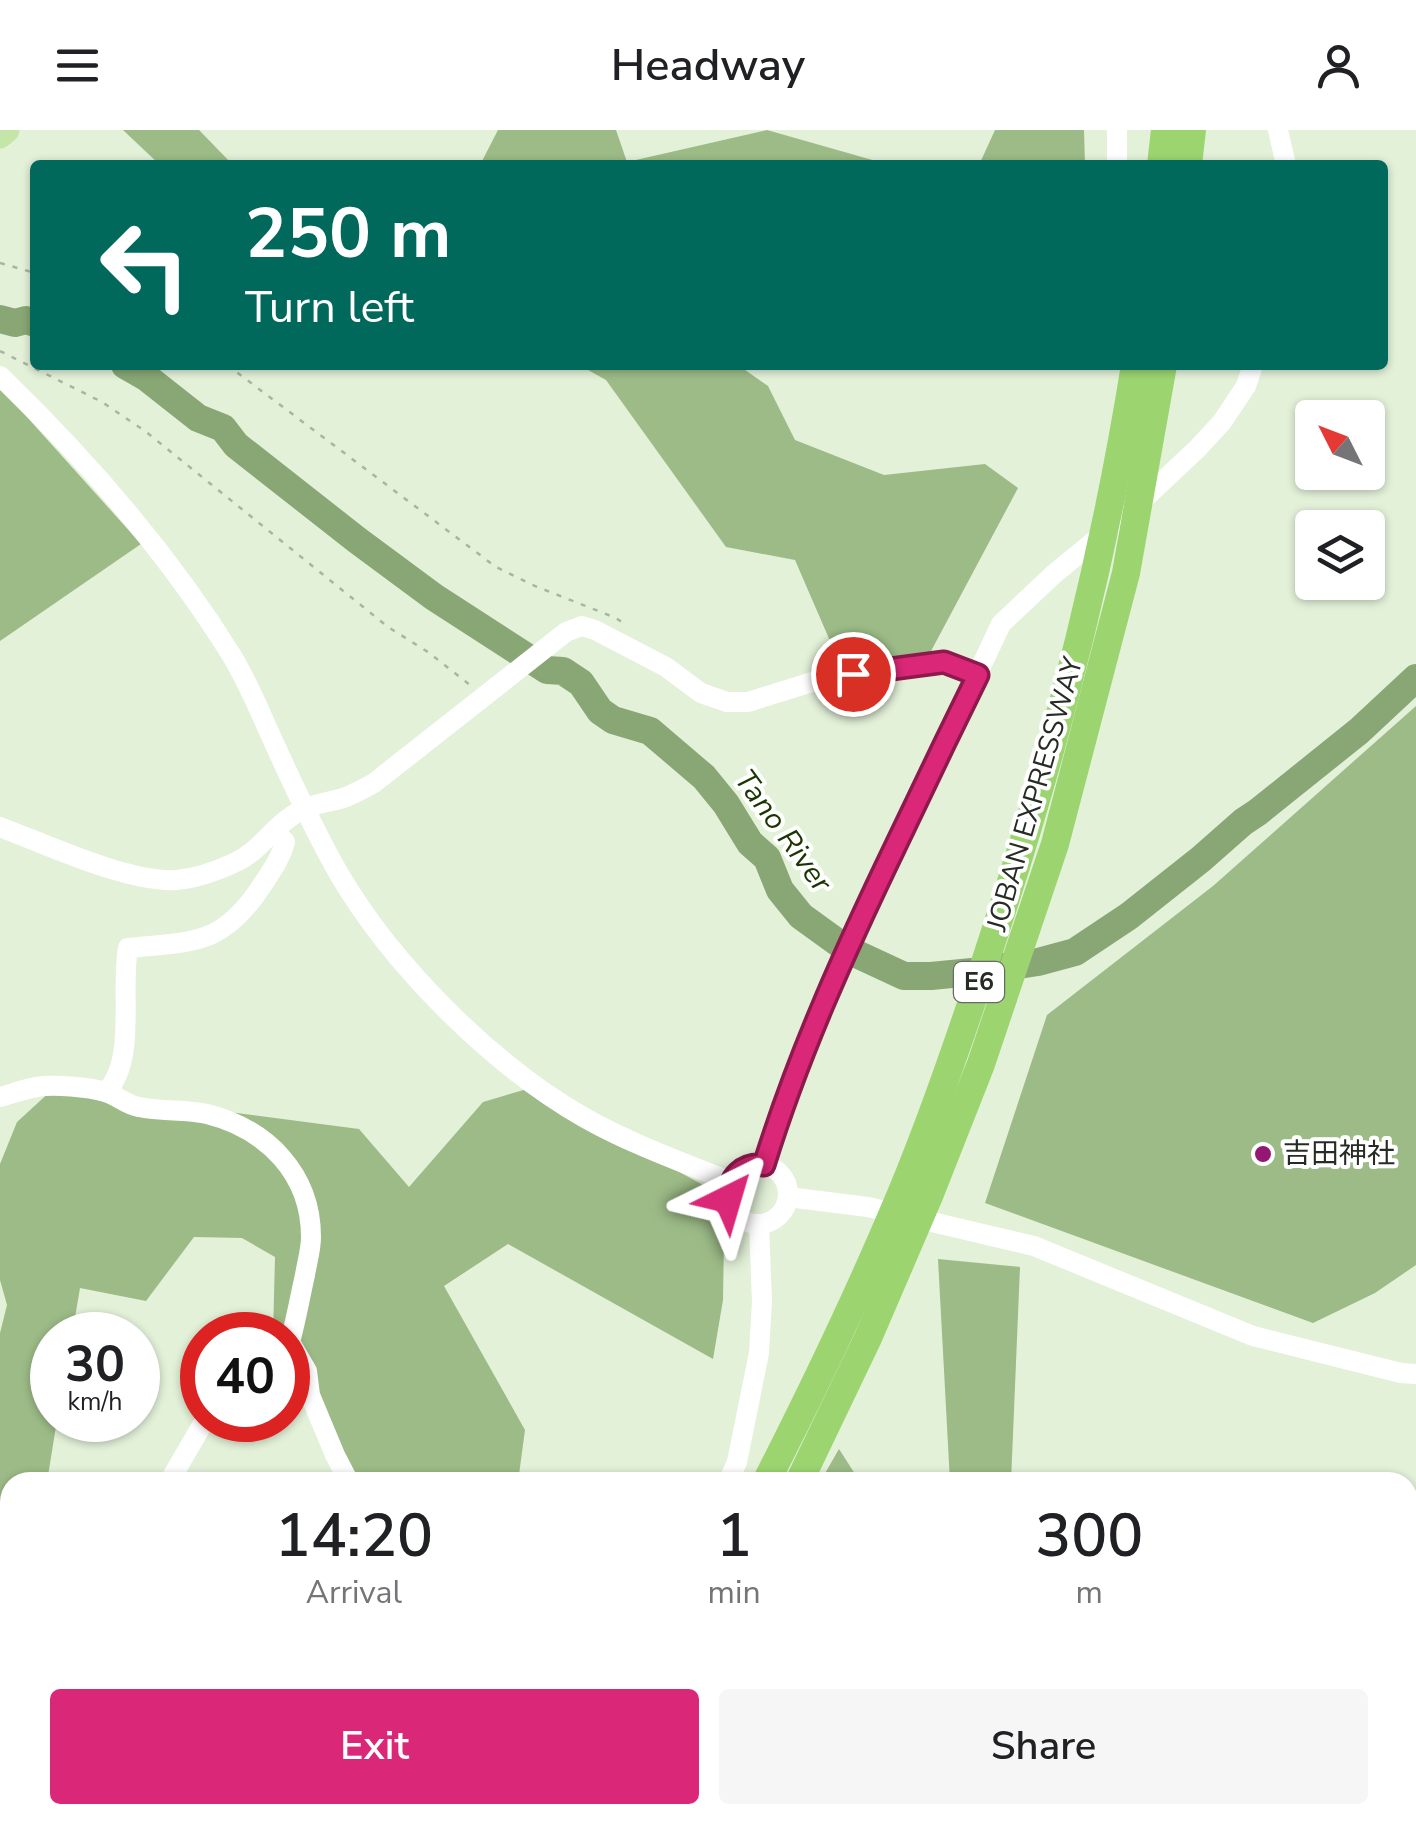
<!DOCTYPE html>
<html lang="en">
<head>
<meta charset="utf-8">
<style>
  body { margin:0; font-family:"Nunito Sans","Noto Sans JP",sans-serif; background:#f6f6f6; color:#202124; height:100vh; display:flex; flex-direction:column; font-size:38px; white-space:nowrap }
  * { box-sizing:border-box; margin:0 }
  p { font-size:32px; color:#757577 }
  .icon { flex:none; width:55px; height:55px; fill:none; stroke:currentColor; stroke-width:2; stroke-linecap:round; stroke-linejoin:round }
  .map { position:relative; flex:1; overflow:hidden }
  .sheet { position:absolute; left:0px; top:1342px; width:1418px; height:352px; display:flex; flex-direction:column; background:#fff; border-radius:30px 30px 0 0; box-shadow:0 2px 8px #0004 }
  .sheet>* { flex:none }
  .banner { position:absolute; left:30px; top:30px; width:1358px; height:210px; border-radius:10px; box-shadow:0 2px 8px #0004; background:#00695c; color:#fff; overflow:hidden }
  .needle { width:65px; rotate:312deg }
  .controls { position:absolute; left:1295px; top:270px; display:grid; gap:20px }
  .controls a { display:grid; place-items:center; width:90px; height:90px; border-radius:10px; background:#fff; box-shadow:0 2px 8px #0004; font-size:50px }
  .speed { position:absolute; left:30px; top:1182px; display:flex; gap:20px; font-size:50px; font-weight:700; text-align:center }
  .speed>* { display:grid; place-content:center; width:130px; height:130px; border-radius:50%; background:#fff; box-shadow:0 2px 8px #0004; line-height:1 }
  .speed small { font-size:25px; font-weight:400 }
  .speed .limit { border:15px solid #d22; background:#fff; color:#111 }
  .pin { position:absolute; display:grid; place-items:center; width:85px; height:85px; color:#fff; margin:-42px; border:5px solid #fff; border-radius:50%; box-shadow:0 2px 10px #0007 }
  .me { position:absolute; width:110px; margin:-55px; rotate:40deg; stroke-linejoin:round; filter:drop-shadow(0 0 8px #0008) }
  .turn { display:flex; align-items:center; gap:35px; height:210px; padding:0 50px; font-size:45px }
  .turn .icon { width:130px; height:130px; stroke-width:2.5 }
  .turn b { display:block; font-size:70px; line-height:85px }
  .eta { display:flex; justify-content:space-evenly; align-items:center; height:170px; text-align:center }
  .eta b { font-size:60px; font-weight:600; line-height:70px }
  .action { display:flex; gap:20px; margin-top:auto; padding:20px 50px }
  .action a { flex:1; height:115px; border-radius:10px; background:#db2777; color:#fff; font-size:40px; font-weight:600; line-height:115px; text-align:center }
  .action a+a { background:#f6f6f6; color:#202124 }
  header { display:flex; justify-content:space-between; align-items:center; height:130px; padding:0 50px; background:#fff; font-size:45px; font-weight:600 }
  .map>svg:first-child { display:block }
  .forest { fill:#9cbb87 }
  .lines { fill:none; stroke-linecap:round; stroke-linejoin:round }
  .river { stroke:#89a774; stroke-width:28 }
  .path { stroke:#a9b5a1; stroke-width:2.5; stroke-dasharray:5 8; stroke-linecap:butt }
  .minor { stroke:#fff; stroke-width:20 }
  .major { stroke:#c4e6a9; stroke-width:25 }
  .highway { stroke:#9cd570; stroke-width:28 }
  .route-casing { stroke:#8e194d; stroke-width:25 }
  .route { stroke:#db2777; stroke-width:18 }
  .poi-dot { fill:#941771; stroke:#fff; stroke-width:4 }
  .labels { text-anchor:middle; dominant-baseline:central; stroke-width:8; stroke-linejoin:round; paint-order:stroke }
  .shield { fill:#fff; stroke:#676b65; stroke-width:2.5 }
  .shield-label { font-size:25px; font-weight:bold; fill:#262c23 }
  .street-label { font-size:28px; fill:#262c23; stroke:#fff }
  .poi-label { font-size:28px; fill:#262c23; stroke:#fff; text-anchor:start }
  .water-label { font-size:30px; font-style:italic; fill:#1a3600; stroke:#fff }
</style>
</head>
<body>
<header><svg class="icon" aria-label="menu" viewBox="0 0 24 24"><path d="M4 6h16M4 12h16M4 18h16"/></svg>Headway<svg class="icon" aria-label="person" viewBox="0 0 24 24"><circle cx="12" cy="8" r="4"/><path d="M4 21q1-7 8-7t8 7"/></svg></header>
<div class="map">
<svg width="1416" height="1693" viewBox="0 0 1416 1693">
  <rect width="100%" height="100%" fill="#e3f1d9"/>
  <g class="forest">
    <path d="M123,0H199L233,35H160Z"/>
    <path d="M498,0H616L627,32L767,0L890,35H480Z"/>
    <path d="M995,0H1084L1085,35H979Z"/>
    <path d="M579,235H738L768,256L795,310L884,345L985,334L1018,358L930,523L840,534L795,430L726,417L606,250Z"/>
    <path d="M0,257L141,414L0,511Z"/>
    <path d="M1416,576V1135L1375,1163L1313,1193L985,1073L1047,885L1213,756Z"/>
    <path d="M53,959L359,999L409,1057L483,972L527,959L705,1056L724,1108L723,1170L713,1229L508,1114L444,1156L525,1300L518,1352H357L288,1205H273L275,1127L242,1108L194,1107L146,1171L80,1158L72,1205H52V1290H57L47,1352H10V1685H109L123,1693H0V1203L7,1175L0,1150V1034L17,992Z"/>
    <path d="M938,1129L1020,1137L1011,1352H950Z"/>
    <path d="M839,1319L855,1344L853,1352H820Z"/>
    <path d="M632,1685H905L910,1693H627Z"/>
    <path d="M949,1685H992V1693H933Z"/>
    <path d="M1093,1685H1330L1326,1693H1086Z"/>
  </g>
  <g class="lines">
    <g class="river">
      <path d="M0,189L15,193L26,190L35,193"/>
      <path d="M125,235L146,247L198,288L223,298L236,315L357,410L434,467L547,540L563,541L581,553L600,581L613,590L650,601L704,647L726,674L750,713L767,728L780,760L801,786L848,820L904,846H931L972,842L1038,832L1075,822L1129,786L1201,729L1243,692L1258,682L1359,601L1416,548"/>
    </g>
    <g class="path">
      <path d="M0,133L35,143"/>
      <path d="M0,221L102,272L145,301L388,497L428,522L470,555"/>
      <path d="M227,235L496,437L535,456L616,488L623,493"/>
    </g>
    <g class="minor">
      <path d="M1278,0L1286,35"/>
      <path d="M1117,35V0"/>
      <path d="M0,246C87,330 168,423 232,526C249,554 261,585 275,615C295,659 315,702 339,744C393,836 492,935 585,988C631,1014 682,1032 731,1052"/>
      <path d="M0,697C48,715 128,753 177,750C197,748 217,741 236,732C262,720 276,692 302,680C315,673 332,672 346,667C356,663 365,658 374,653L566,502L582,496L595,500L666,537L701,563L727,572H748L812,552L853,545L944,532L978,545"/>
      <path d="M106,962C137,930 120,860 128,818C195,811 223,816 263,754C272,740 281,728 285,712L275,701"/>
      <path d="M0,967C12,964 24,959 37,957C53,954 89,957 105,962C117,965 126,975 139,977C162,982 185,979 207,984C267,999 311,1044 311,1107C311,1120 307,1132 305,1145C300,1167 296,1190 290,1212L307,1241L310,1265L335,1325L349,1352"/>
      <circle cx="758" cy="1064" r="30"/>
      <path d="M764,1035L781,981L819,881L1001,494L1054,444L1132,380L1197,319L1222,292L1246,256L1253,235"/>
      <path d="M788,1067L868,1077L1034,1116L1253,1206L1401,1243L1416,1244"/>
      <path d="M169,1352L205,1290"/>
      <path d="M728,1352L737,1332L759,1223L762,1171L759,1095"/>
      <path d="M545,1685L557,1693"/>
      <path d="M49,1693L52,1685"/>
      <path d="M360,1693L367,1685"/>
      <path d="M511,1693L517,1685"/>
      <path d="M1402,1693L1416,1673"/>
    </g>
    <path class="major" d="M0,6L7,0"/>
    <g class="highway">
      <path d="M1161,35L1165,0"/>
      <path d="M1188,35L1192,0"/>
      <path d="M766,1352C814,1258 860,1162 901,1064C936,980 965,894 993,808C1055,620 1104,430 1135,235"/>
      <path d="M799,1352L868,1208L929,1066L981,934L1055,714L1126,443L1163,235"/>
      <path d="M567,1693L572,1685"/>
      <path d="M601,1693L606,1685"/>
    </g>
  </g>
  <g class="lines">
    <g class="route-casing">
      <path id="route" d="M728,1069C729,1047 742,1033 764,1035C798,925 845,821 895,717C922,660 950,602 978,545L944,532L853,544"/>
    </g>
    <use href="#route" class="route"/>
  </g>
  <circle class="poi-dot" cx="1263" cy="1024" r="10"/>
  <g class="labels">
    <rect class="shield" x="954" y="832" width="50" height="40" rx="8"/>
    <g class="shield-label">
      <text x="979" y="852">E6</text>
    </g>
    <g class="street-label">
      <text transform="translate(1035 664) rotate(-74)">JOBAN EXPRESSWAY</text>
    </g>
    <g class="poi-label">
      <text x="1283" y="1024">吉田神社</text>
    </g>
    <g class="water-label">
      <text transform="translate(783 701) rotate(54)">Tano River</text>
    </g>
  </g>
</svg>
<div class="controls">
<a><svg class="needle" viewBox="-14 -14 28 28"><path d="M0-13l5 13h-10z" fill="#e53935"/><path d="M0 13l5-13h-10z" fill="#757577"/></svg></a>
<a><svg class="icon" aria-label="layers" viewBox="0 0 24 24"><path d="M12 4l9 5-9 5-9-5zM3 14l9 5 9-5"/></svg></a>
</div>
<div class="speed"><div>30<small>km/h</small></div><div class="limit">40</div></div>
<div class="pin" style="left:853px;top:544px;background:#d93025"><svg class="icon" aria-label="arrive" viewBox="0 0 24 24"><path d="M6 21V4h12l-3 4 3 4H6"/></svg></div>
<svg class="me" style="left:728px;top:1069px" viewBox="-20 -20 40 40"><path d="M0-17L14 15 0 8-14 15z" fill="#db2777" stroke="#fff" stroke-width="4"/></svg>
<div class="banner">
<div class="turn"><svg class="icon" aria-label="left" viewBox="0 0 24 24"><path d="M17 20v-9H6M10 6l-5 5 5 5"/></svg><div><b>250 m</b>Turn left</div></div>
</div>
<section class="sheet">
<div class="eta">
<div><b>14:20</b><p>Arrival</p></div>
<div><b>1</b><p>min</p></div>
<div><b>300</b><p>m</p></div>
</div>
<div class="action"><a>Exit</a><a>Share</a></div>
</section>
</div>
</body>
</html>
